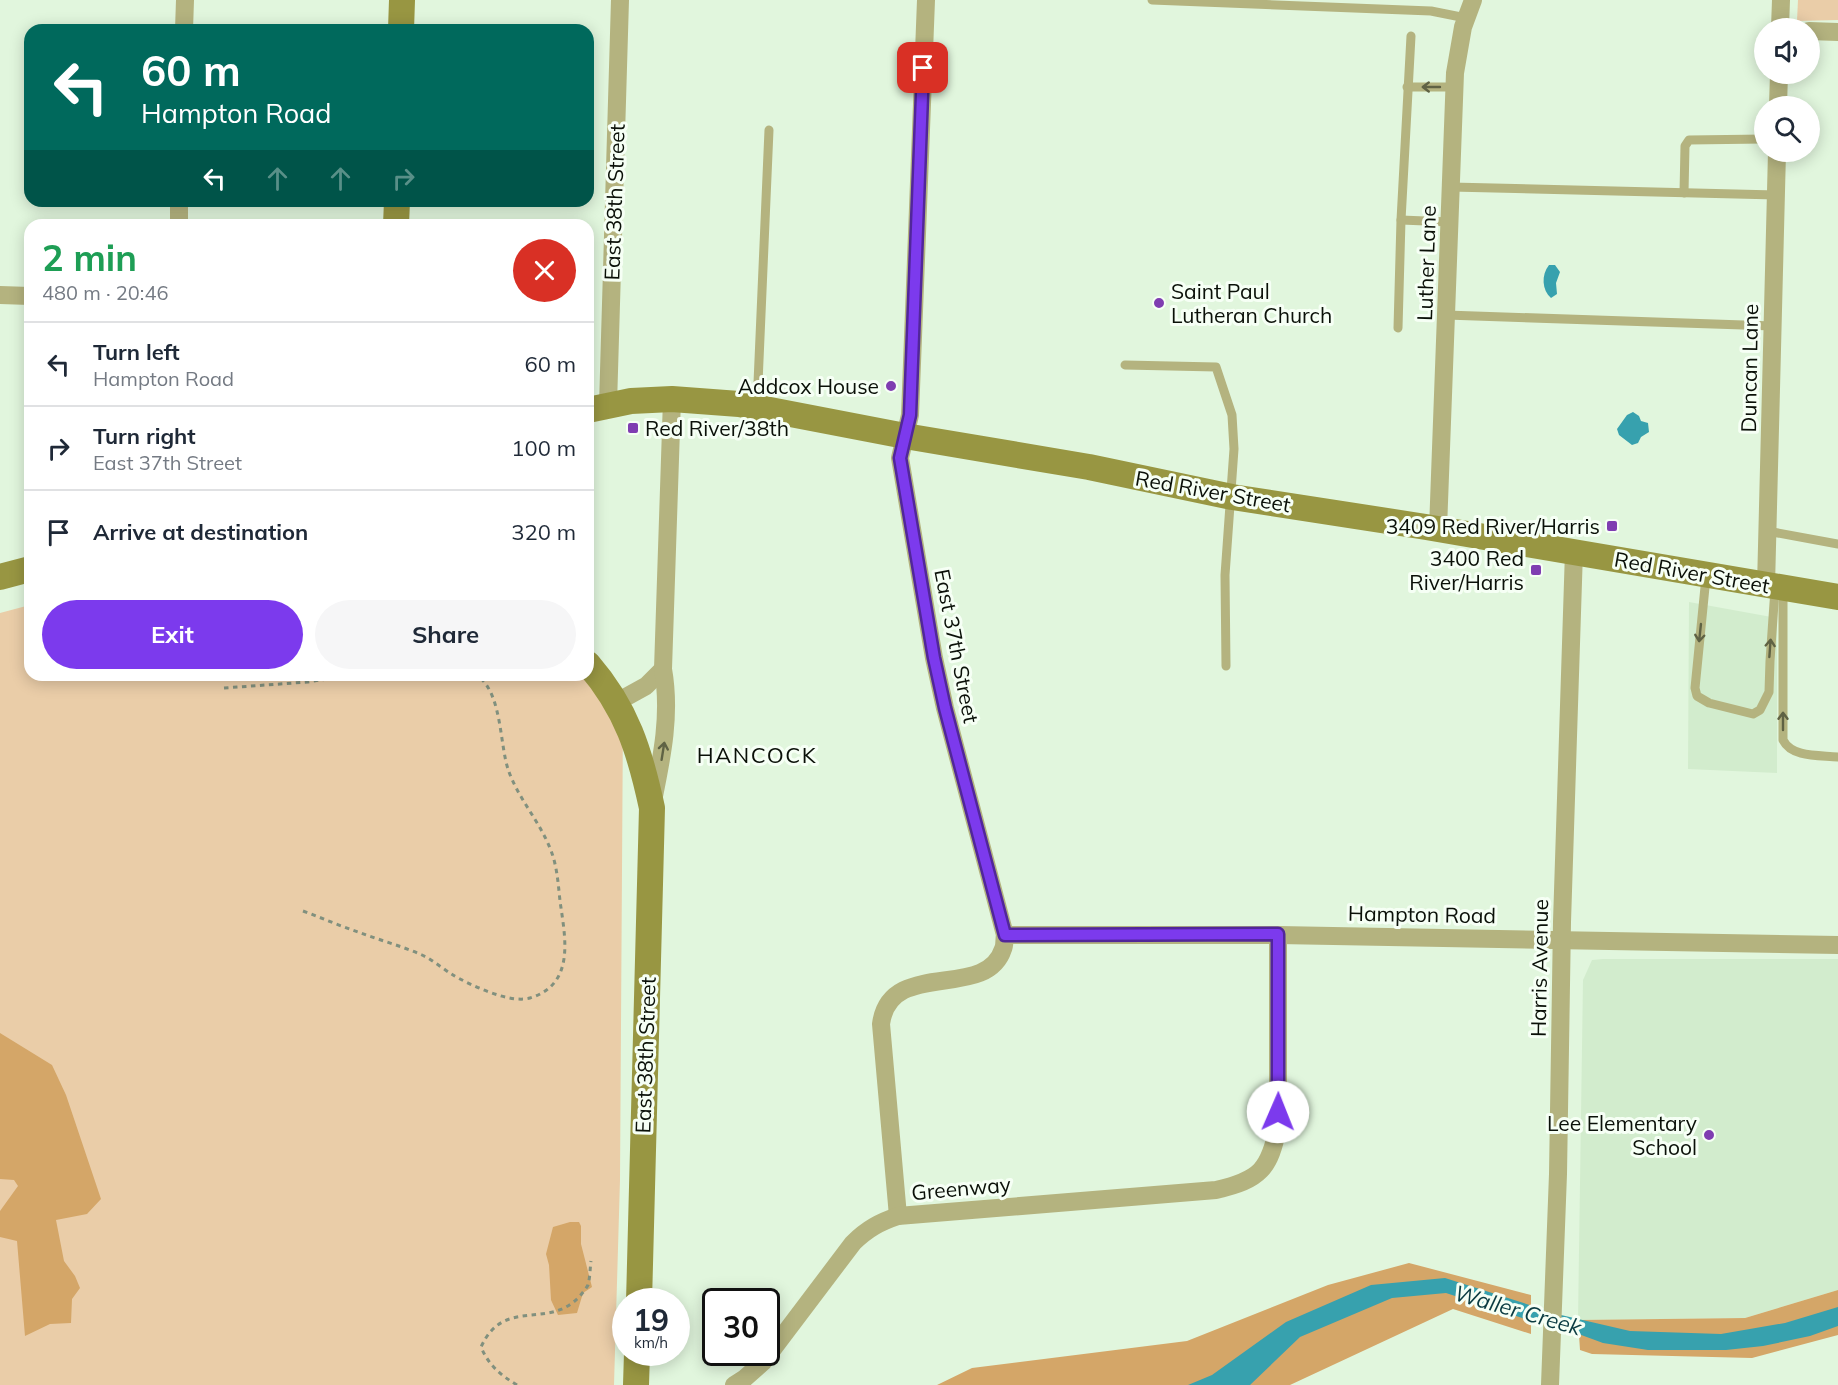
<!DOCTYPE html>
<html lang="en">
<head>
<meta charset="utf-8">
<style>
  body { margin:0; font-family:Mulish,sans-serif; background:#f6f6f7; color:#1f2937; height:100vh; display:flex; flex-direction:column; font-size:22px; white-space:nowrap }
  * { box-sizing:border-box; margin:0 }
  p { font-size:20px; color:#747a83 }
  .icon { flex:none; width:33px; height:33px; fill:none; stroke:currentColor; stroke-width:2; stroke-linecap:round; stroke-linejoin:round }
  .map { position:relative; flex:1; overflow:hidden }
  .drawer { position:absolute; left:24px; top:219px; width:570px; height:462px; display:flex; flex-direction:column; background:#fff; border-radius:18px; box-shadow:0 3px 15px #0003 }
  .drawer>* { flex:none }
  .guide { position:absolute; left:24px; top:24px; width:570px; height:183px; border-radius:18px; box-shadow:0 3px 15px #0003; background:#00695c; color:#fff; overflow:hidden }
  .fabs { position:absolute; left:1754px; top:18px; display:grid; gap:12px }
  .fabs a { display:grid; place-items:center; width:66px; height:66px; border-radius:50%; background:#fff; box-shadow:0 3px 15px #0003; font-size:30px }
  .speed { position:absolute; left:612px; top:1288px; display:flex; gap:12px; font-size:30px; font-weight:700; text-align:center }
  .speed>* { display:grid; place-content:center; width:78px; height:78px; border-radius:50%; background:#fff; box-shadow:0 3px 15px #0003; line-height:1 }
  .speed small { font-size:15px; font-weight:400 }
  .speed .limit { border:3px solid #111; border-radius:9px; background:#fff; color:#111 }
  .pin { position:absolute; display:grid; place-items:center; width:51px; height:51px; color:#fff; margin:-26px; border-radius:12px; box-shadow:0 3px 9px #0006 }
  .me { position:absolute; width:66px; margin:-33px; rotate:1deg; stroke-linejoin:round; filter:drop-shadow(0 0 4px #0008) }
  .turn { display:flex; align-items:center; gap:21px; height:126px; padding:0 18px; font-size:27px }
  .turn .icon { width:78px; height:78px; stroke-width:2.5 }
  .turn b { display:block; font-size:42px; line-height:51px }
  .lanes { display:flex; align-items:center; height:57px; padding:0 18px; background:#0003; justify-content:center; gap:30px; direction:ltr }
  .lanes .off { opacity:.35 }
  .round { display:grid; place-items:center; flex:none; width:63px; height:63px; border-radius:32px; background:#f6f6f7 }
  .headline { display:flex; align-items:center; justify-content:space-between; height:102px; padding:0 18px }
  h1 { font-size:36px; font-weight:700; line-height:45px; color:#1e9e55 }
  .action { display:flex; gap:12px; margin-top:auto; padding:12px 18px }
  .action a { flex:1; height:69px; border-radius:36px; background:#7c3aed; color:#fff; font-size:24px; font-weight:700; line-height:69px; text-align:center }
  .action a+a { background:#f6f6f7; color:#1f2937 }
  ul { padding:0; list-style:none }
  li { display:flex; align-items:center; gap:18px; height:84px; padding:0 18px; border-top:2px solid #e0e1e3 }
  li div { flex:1 }
  li b { display:block; font-size:22px }
  li em { font-style:normal }
  .map>svg:first-child { display:block }
  .built { fill:#d2eccd }
  .green { fill:#eacda8 }
  .forest { fill:#d4a668 }
  .water { fill:#37a1ae }
  .lines { fill:none; stroke-linecap:round; stroke-linejoin:round }
  .path { stroke:#81907e; stroke-width:3; stroke-dasharray:4.5 4.5; stroke-linecap:butt }
  .lane { stroke:#b4b37f; stroke-width:9 }
  .street { stroke:#b4b37f; stroke-width:18 }
  .secondary { stroke:#989642; stroke-width:26 }
  .oneway { stroke:#5f6244 }
  .route-casing { stroke:#51269a; stroke-width:15 }
  .route { stroke:#7c3aed; stroke-width:10 }
  .poi-dot { fill:#7f3db1; stroke:#f6fff5; stroke-width:2 }
  .labels { text-anchor:middle; dominant-baseline:central; stroke-width:6; stroke-linejoin:round; paint-order:stroke }
  .street-label { font-size:21px; fill:#0a1008; stroke:#f6fff5 }
  .poi-label { font-size:21px; fill:#0a1008; stroke:#f6fff5; text-anchor:end }
  .neighbourhood-label { font-size:22px; letter-spacing:1.5px; fill:#0a1008; stroke:#f6fff5 }
  .water-label { font-size:22px; font-style:italic; fill:#0a3b41; stroke:#f6fff5 }
</style>
</head>
<body>
<div class="map">
<svg width="1838" height="1385" viewBox="0 0 1838 1385">
  <rect width="100%" height="100%" fill="#e1f6dd"/>
  <g class="built">
    <path d="M1689,602L1777,618V773L1688,769Z"/>
    <path d="M1603,959H1838V1290L1745,1318L1578,1320L1583,980L1592,960Z"/>
  </g>
  <g class="green">
    <path d="M1798,0H1838V20L1797,21Z"/>
    <path d="M30,605V675H586L623,715L620,1180L614,1385H0V613Z"/>
  </g>
  <g class="forest">
    <path d="M0,1033L52,1065L66,1095L101,1199L87,1214L56,1220L64,1261L75,1276L80,1288L72,1299L71,1323L50,1324L25,1336L17,1241L0,1237V1211L18,1186L14,1180L0,1179Z"/>
    <path d="M570,1222H579L581,1226V1244L592,1287L583,1293L577,1313L558,1315L551,1300L549,1265L546,1254L553,1227Z"/>
    <path d="M1409,1263L1531,1295V1334L1453,1309L1290,1385H937L972,1368L1187,1341L1328,1285Z"/>
    <path d="M1838,1290V1335L1752,1358L1592,1354L1580,1350L1578,1320L1745,1318Z"/>
  </g>
  <g class="water">
    <path d="M1549,265H1555L1560,272L1556,283L1557,294L1551,298C1542,290 1541,275 1549,265Z"/>
    <path d="M1633,412L1639,416L1641,421L1648,423L1649,432L1641,437L1638,443L1632,445L1619,435L1617,429L1627,415Z"/>
    <path d="M1445,1278L1561,1315L1630,1331L1721,1334L1785,1323L1838,1307V1326L1810,1336L1763,1346L1726,1350H1648L1603,1343L1565,1329L1528,1320L1446,1293L1392,1298L1300,1337L1250,1385H1188L1212,1375L1286,1322L1371,1285Z"/>
  </g>
  <g class="lines">
    <g class="path">
      <path d="M224,688L308,682L352,675"/>
      <path d="M303,911C322,918 340,926 358,932C379,940 402,946 422,955C433,960 443,969 453,975C470,985 510,1004 530,998C576,984 565,937 560,901C558,882 557,865 550,848C539,821 519,799 509,772C499,745 503,694 477,675"/>
      <path d="M517,1385C500,1375 488,1364 481,1347C504,1296 548,1331 580,1296C583,1292 586,1289 588,1285C590,1278 590,1269 591,1261"/>
    </g>
    <g class="lane">
      <path d="M1152,0L1431,11L1466,18"/>
      <path d="M1407,87H1454"/>
      <path d="M1451,187L1776,195"/>
      <path d="M1684,193L1685,146L1689,140L1764,139"/>
      <path d="M1401,220L1450,222"/>
      <path d="M1446,315L1773,326"/>
      <path d="M1398,328L1401,220L1411,36"/>
      <path d="M1125,365L1216,367L1232,415L1234,449L1225,575L1226,666"/>
      <path d="M757,406L769,130"/>
      <path d="M1767,531L1838,544"/>
      <path d="M1706,577L1695,688L1697,696L1709,703L1753,714L1760,710L1769,692L1770,661L1775,589"/>
      <path d="M1783,590V740C1792,758 1820,755 1838,757"/>
    </g>
    <g class="street">
      <path d="M1780,28L1781,0"/>
      <path d="M184,30L185,0"/>
      <path d="M1809,31L1838,32"/>
      <path d="M1778,106L1779,74"/>
      <path d="M179,225V201"/>
      <path d="M0,295L30,296"/>
      <path d="M608,405L620,0"/>
      <path d="M1438,529L1455,73L1463,27L1473,0"/>
      <path d="M1766,586L1777,152"/>
      <path d="M617,702L646,686L663,669"/>
      <path d="M653,801C662,757 671,714 663,669L672,399"/>
      <path d="M1005,935H1278L1838,945"/>
      <path d="M898,1216L881,1024C890,957 986,1002 1003,949C1005,945 1004,939 1005,935L945,708L934,658L900,458L910,415L926,0"/>
      <path d="M734,1385L745,1378L763,1362L853,1243C867,1229 880,1222 898,1216L1216,1190C1260,1180 1270,1169 1278,1126V935"/>
      <path d="M1550,1385L1558,1174L1562,922L1574,551"/>
    </g>
    <g class="secondary">
      <path d="M401,30L402,0"/>
      <path d="M396,225L397,201"/>
      <path d="M588,410L631,401L672,399L739,404L905,436L1089,467L1232,497L1426,527L1838,597"/>
      <path d="M0,577L30,569"/>
      <path d="M588,664C627,709 640,752 652,808L639,1302"/>
      <path d="M636,1385L637,1353"/>
    </g>
  </g>
  <defs><path id="oneway-shaft" d="M-6 0H5M1.5-3L5.5 0L1.5 3" fill="none" stroke-width="1.6" stroke-linecap="round" stroke-linejoin="round" transform="scale(1.5)"/></defs>
  <g class="oneway">
    <use href="#oneway-shaft" transform="translate(1431 87) rotate(-180)"/>
    <use href="#oneway-shaft" transform="translate(1700 633) rotate(96)"/>
    <use href="#oneway-shaft" transform="translate(1770 648) rotate(-86)"/>
    <use href="#oneway-shaft" transform="translate(1783 721) rotate(-90)"/>
    <use href="#oneway-shaft" transform="translate(663 751) rotate(-81)"/>
  </g>
  <g class="lines">
    <g class="route-casing">
      <path id="route" d="M923,68L910,415L900,458L934,658L945,708L1005,935L1278,934V1112"/>
    </g>
    <use href="#route" class="route"/>
  </g>
  <g class="poi-dot">
    <circle cx="1159" cy="303" r="6"/>
    <circle cx="891" cy="386" r="6"/>
    <rect x="627" y="422" width="12" height="12" rx="3"/>
    <rect x="1606" y="520" width="12" height="12" rx="3"/>
    <rect x="1530" y="564" width="12" height="12" rx="3"/>
    <circle cx="1709" cy="1135" r="6"/>
  </g>
  <g class="labels">
    <g class="street-label">
      <text transform="translate(614 202) rotate(-88)">East 38th Street</text>
      <text transform="translate(1426 263) rotate(-88)">Luther Lane</text>
      <text transform="translate(1749 368) rotate(-89)">Duncan Lane</text>
      <text transform="translate(1213 491) rotate(10)">Red River Street</text>
      <text transform="translate(1692 572) rotate(10)">Red River Street</text>
      <text transform="translate(957 646) rotate(79)">East 37th Street</text>
      <text transform="translate(1422 914) rotate(1)">Hampton Road</text>
      <text transform="translate(1539 968) rotate(-89)">Harris Avenue</text>
      <text transform="translate(645 1055) rotate(-88)">East 38th Street</text>
      <text transform="translate(961 1188) rotate(-5)">Greenway</text>
    </g>
    <g class="poi-label">
      <text x="1171" y="291" text-anchor="start">Saint Paul<tspan x="1171" dy="24">Lutheran Church</tspan></text>
      <text x="879" y="386">Addcox House</text>
      <text x="645" y="428" text-anchor="start">Red River/38th</text>
      <text x="1600" y="526">3409 Red River/Harris</text>
      <text x="1524" y="558">3400 Red<tspan x="1524" dy="24">River/Harris</tspan></text>
      <text x="1697" y="1123">Lee Elementary<tspan x="1697" dy="24">School</tspan></text>
    </g>
    <g class="neighbourhood-label">
      <text x="757" y="755">HANCOCK</text>
    </g>
    <g class="water-label">
      <text transform="translate(1518 1310) rotate(16)">Waller Creek</text>
    </g>
  </g>
</svg>
<div class="fabs">
<a><svg class="icon" aria-label="sound" viewBox="0 0 24 24"><path d="M4 9h4l5-4v14l-5-4H4zM17 9q2 3 0 6"/></svg></a>
<a><svg class="icon" aria-label="search" viewBox="0 0 24 24"><circle cx="10" cy="10" r="6"/><path d="M15 15l6 6"/></svg></a>
</div>
<div class="speed"><div>19<small>km/h</small></div><div class="limit">30</div></div>
<div class="pin" style="left:923px;top:68px;background:#d93025"><svg class="icon" aria-label="arrive" viewBox="0 0 24 24"><path d="M6 21V4h12l-3 4 3 4H6"/></svg></div>
<svg class="me" style="left:1278px;top:1112px" viewBox="-20 -20 40 40"><circle r="19" fill="#fff"/><path d="M0-13L10 11 0 6-10 11z" fill="#7c3aed"/></svg>
<div class="guide">
<div class="turn"><svg class="icon" aria-label="left" viewBox="0 0 24 24"><path d="M17 20v-9H6M10 6l-5 5 5 5"/></svg><div><b>60 m</b>Hampton Road</div></div>
<div class="lanes"><svg class="icon" aria-label="left" viewBox="0 0 24 24"><path d="M17 20v-9H6M10 6l-5 5 5 5"/></svg><svg class="icon off" aria-label="ahead" viewBox="0 0 24 24"><path d="M12 20V5M6 11l6-6 6 6"/></svg><svg class="icon off" aria-label="ahead" viewBox="0 0 24 24"><path d="M12 20V5M6 11l6-6 6 6"/></svg><svg class="icon off" aria-label="right" viewBox="0 0 24 24"><path d="M7 20v-9h11M14 6l5 5-5 5"/></svg></div>
</div>
<section class="drawer">
<div class="headline"><div><h1>2 min</h1><p>480 m · 20:46</p></div><a class="round" style="background:#d93025;color:#fff"><svg class="icon" aria-label="close" viewBox="0 0 24 24"><path d="M6 6l12 12M18 6L6 18"/></svg></a></div>
<ul>
<li><svg class="icon" aria-label="left" viewBox="0 0 24 24"><path d="M17 20v-9H6M10 6l-5 5 5 5"/></svg><div><b>Turn left</b><p>Hampton Road</p></div><em>60 m</em></li>
<li><svg class="icon" aria-label="right" viewBox="0 0 24 24"><path d="M7 20v-9h11M14 6l5 5-5 5"/></svg><div><b>Turn right</b><p>East 37th Street</p></div><em>100 m</em></li>
<li><svg class="icon" aria-label="arrive" viewBox="0 0 24 24"><path d="M6 21V4h12l-3 4 3 4H6"/></svg><div><b>Arrive at destination</b></div><em>320 m</em></li>
</ul>
<div class="action"><a>Exit</a><a>Share</a></div>
</section>
</div>
</body>
</html>
